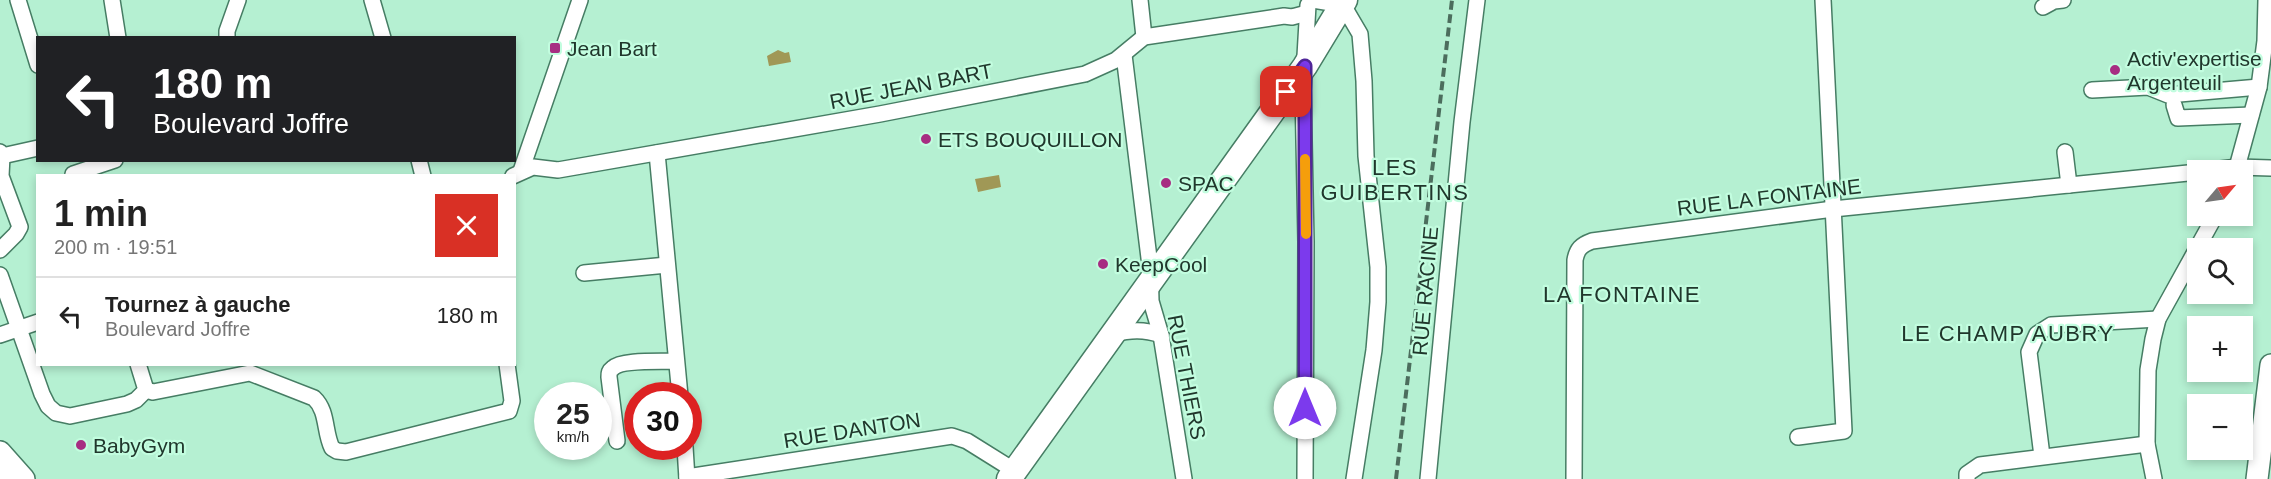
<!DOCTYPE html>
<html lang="fr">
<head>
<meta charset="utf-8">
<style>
  body { margin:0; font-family:Helvetica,sans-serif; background:#f6f6f6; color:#222; height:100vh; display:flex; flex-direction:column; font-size:22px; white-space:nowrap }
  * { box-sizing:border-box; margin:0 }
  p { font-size:20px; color:#767676 }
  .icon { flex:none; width:33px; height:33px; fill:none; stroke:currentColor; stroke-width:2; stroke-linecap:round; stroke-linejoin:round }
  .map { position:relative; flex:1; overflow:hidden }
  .side { position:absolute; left:36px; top:174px; width:480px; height:192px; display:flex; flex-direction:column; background:#fff; border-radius:0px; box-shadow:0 3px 9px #0003 }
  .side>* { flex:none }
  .hud { position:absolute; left:36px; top:36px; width:480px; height:126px; border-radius:0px; box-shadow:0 3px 9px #0003; background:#202124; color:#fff; overflow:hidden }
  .needle { width:39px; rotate:61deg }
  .buttons { position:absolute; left:2187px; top:160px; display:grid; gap:12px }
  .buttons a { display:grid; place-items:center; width:66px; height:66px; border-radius:0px; background:#fff; box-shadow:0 3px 9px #0003; font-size:30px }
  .speed { position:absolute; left:534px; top:382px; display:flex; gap:12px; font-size:30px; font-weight:700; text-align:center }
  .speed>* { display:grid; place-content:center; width:78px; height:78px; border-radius:50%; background:#fff; box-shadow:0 3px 9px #0003; line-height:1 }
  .speed small { font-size:15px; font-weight:400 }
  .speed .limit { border:9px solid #d22; background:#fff; color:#111 }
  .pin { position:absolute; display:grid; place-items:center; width:51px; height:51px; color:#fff; margin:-26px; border-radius:12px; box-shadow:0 3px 9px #0006 }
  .me { position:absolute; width:66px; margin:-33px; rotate:0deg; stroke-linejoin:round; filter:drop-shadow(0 0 4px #0008) }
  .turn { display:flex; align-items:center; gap:21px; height:126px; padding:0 18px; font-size:27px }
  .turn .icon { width:78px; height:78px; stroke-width:2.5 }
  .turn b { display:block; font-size:42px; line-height:51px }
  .round { display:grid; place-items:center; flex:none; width:63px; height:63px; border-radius:0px; background:#f6f6f6 }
  .head { display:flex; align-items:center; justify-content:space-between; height:102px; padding:0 18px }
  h1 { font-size:36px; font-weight:800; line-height:45px }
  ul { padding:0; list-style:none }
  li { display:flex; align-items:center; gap:18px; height:78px; padding:0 18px; border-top:2px solid #e0e0e0 }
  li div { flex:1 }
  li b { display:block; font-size:22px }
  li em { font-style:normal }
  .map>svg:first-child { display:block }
  .water { fill:#a09856 }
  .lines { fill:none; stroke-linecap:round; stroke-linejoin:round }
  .street-casing { stroke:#467d64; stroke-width:18 }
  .secondary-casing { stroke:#467d64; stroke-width:24 }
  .primary-casing { stroke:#467d64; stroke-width:27 }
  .street { stroke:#fff; stroke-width:15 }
  .secondary { stroke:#fff; stroke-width:21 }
  .primary { stroke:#fff; stroke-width:24 }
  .rail { stroke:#4c6d5d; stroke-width:4; stroke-dasharray:9 4.5; stroke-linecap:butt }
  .route-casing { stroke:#51269a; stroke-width:15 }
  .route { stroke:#7c3aed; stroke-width:10 }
  .slow { stroke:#f59e0b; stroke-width:10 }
  .poi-dot { fill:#a72d82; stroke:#c2fddf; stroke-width:2 }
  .labels { text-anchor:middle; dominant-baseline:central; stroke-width:4.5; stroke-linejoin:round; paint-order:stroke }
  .poi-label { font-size:21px; fill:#20372c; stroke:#c2fddf; text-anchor:start }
  .street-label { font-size:21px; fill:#20372c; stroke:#c2fddf }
  .neighbourhood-label { font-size:22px; letter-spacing:1.5px; fill:#20372c; stroke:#c2fddf }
</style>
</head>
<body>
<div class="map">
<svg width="2271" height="479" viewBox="0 0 2271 479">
  <rect width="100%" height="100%" fill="#b5f0d2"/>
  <g class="water">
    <path d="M778,50L785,53L789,52L791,62L769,66L767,56Z"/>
    <path d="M999,175L1001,187L978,192L975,179Z"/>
  </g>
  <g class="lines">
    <g class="street-casing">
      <g id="street">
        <path d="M18,0L38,65"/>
        <path d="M112,0L118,38"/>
        <path d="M372,0L383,38"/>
        <path d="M1140,0L1144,37"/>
        <path d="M1313,0L1343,5L1360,34L1364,81L1366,156L1378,267V302L1374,350L1354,479"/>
        <path d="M2043,7L2054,1L2063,0"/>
        <path d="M227,38V31L238,0"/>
        <path d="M1124,55L1150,266L1151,301L1161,335L1184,479"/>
        <path d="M2092,90L2148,87L2168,95L2259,87"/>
        <path d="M2174,105L2178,118L2251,115"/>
        <path d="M0,152L2,156L1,176L20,227L16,234L0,250"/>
        <path d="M2065,152L2069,185"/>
        <path d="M657,153L680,396"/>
        <path d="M2,156L38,148"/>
        <path d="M419,160L423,176"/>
        <path d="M521,171L580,0"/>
        <path d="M2203,171L2238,167L2271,168"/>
        <path d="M2236,171L2259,87L2265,41L2266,0"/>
        <path d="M73,174L115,160"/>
        <path d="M513,176L533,167L558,170L880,114L1085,74L1116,60L1144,37L1284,16L1292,17L1307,13"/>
        <path d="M584,273L667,265"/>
        <path d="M0,275L42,394L48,406L56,413L70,416L127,404L136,400L146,390L138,364"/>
        <path d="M1113,334C1130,330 1144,329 1161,335"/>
        <path d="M0,335L38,322"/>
        <path d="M146,390L153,392L250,373L314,398C328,411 324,432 332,448L337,451L346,452L509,411L512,401L507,364"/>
        <path d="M1798,437L1844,431L1823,0"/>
        <path d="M617,441L609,377C609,373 609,371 613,368C622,359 662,362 676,361"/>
        <path d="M685,447L687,479"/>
        <path d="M2042,456L2029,352L2037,334L2051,325L2158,319"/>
        <path d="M687,477L952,436L967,441L1015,471"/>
        <path d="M1305,479L1306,242L1303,90L1308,5"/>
        <path d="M1428,479L1462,122L1477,0"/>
        <path d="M1574,479L1575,260C1577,249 1581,245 1592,241L1833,209L2198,172"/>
        <path d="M1967,479V474L1980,465L2147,444"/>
        <path d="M2154,479L2147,444L2148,370L2153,339L2158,319L2215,216"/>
      </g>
    </g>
    <g class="secondary-casing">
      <g id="secondary">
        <path d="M0,452L24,479"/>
        <path d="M0,475L3,479"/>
        <path d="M2257,479L2271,365"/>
      </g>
    </g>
    <g class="primary-casing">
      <path id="primary" d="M1009,479L1305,66L1345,0"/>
    </g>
    <use href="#street" class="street"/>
    <use href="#secondary" class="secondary"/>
    <use href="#primary" class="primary"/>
    <path class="rail" d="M1396,479L1452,0"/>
  </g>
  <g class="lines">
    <g class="route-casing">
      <path id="route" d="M1286,92L1305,66V408"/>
    </g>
    <use href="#route" class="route"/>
    <path class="slow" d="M1305,159L1306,234"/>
  </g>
  <g class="poi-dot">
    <rect x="549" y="42" width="12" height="12" rx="3"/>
    <circle cx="2115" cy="70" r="6"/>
    <circle cx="926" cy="139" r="6"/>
    <circle cx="1166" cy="183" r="6"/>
    <circle cx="1103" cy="264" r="6"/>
    <circle cx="81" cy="445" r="6"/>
  </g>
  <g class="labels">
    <g class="poi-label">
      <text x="567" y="48">Jean Bart</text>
      <text x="2127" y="58">Activ'expertise<tspan x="2127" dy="24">Argenteuil</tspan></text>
      <text x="938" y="139">ETS BOUQUILLON</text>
      <text x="1178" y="183">SPAC</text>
      <text x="1115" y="264">KeepCool</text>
      <text x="93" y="445">BabyGym</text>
    </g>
    <g class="street-label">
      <text transform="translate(911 86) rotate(-11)">RUE JEAN BART</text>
      <text transform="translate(1769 197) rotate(-7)">RUE LA FONTAINE</text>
      <text transform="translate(1425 291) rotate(-85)">RUE RACINE</text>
      <text transform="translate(1187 377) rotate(79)">RUE THIERS</text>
      <text transform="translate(852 430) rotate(-9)">RUE DANTON</text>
    </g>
    <g class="neighbourhood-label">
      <text x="1395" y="167">LES<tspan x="1395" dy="25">GUIBERTINS</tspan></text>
      <text x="1622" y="294">LA FONTAINE</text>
      <text x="2008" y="333">LE CHAMP AUBRY</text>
    </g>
  </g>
</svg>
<div class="buttons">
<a><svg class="needle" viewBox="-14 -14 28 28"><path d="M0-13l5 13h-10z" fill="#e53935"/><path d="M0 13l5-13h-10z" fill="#767676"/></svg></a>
<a><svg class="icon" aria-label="search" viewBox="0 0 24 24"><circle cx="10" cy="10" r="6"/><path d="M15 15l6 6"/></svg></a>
<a>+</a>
<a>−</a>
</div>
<div class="speed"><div>25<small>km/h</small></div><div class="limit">30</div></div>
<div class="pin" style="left:1286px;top:92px;background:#d93025"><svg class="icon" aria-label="arrive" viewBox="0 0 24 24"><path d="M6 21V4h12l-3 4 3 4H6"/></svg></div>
<svg class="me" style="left:1305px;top:408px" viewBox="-20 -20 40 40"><circle r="19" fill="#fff"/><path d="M0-13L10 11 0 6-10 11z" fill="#7c3aed"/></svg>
<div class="hud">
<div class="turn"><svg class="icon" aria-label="left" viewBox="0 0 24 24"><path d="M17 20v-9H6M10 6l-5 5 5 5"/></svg><div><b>180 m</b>Boulevard Joffre</div></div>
</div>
<section class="side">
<div class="head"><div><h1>1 min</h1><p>200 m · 19:51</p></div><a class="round" style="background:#d93025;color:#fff"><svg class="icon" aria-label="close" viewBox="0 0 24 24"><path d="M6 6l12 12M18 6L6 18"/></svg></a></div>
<ul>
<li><svg class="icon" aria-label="left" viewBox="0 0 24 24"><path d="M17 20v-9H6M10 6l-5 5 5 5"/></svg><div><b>Tournez à gauche</b><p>Boulevard Joffre</p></div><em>180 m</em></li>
</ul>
</section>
</div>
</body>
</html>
